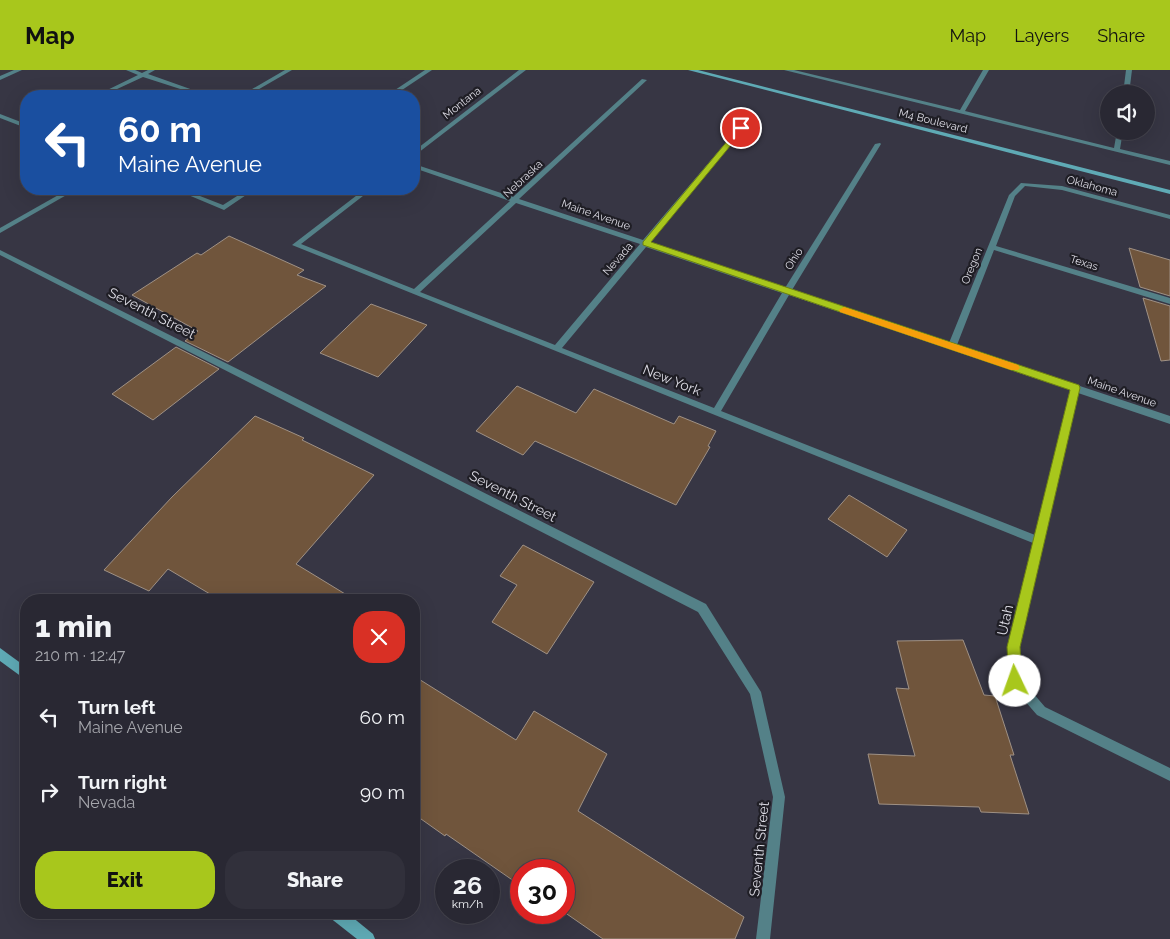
<!DOCTYPE html>
<html lang="en">
<head>
<meta charset="utf-8">
<style>
  body { margin:0; font-family:Raleway,sans-serif; background:#31303b; color:#f1f3f6; height:100vh; display:flex; flex-direction:column; font-size:19px; white-space:nowrap }
  * { box-sizing:border-box; margin:0 }
  p { font-size:16px; color:#a5a6ac }
  .icon { flex:none; width:28px; height:28px; fill:none; stroke:currentColor; stroke-width:2; stroke-linecap:round; stroke-linejoin:round }
  .map { position:relative; flex:1; overflow:hidden }
  .drawer { position:absolute; left:20px; top:524px; width:400px; height:325px; display:flex; flex-direction:column; background:#292833; border-radius:20px; box-shadow:0 5px 20px #0002,0 0 0 1px #45444e }
  .drawer>* { flex:none }
  .hud { position:absolute; left:20px; top:20px; width:400px; height:105px; border-radius:20px; box-shadow:0 5px 20px #0002,0 0 0 1px #45444e; background:#1a4fa0; color:#fff; overflow:hidden }
  .buttons { position:absolute; left:1100px; top:15px; display:grid; gap:10px }
  .buttons a { display:grid; place-items:center; width:55px; height:55px; border-radius:50%; background:#292833; box-shadow:0 5px 20px #0002,0 0 0 1px #45444e; font-size:25px }
  .speed { position:absolute; left:435px; top:789px; display:flex; gap:10px; font-size:25px; font-weight:700; text-align:center }
  .speed>* { display:grid; place-content:center; width:65px; height:65px; border-radius:50%; background:#292833; box-shadow:0 5px 20px #0002,0 0 0 1px #45444e; line-height:1 }
  .speed small { font-size:12px; font-weight:400 }
  .speed .limit { border:8px solid #d22; background:#fff; color:#111 }
  .pin { position:absolute; display:grid; place-items:center; width:42px; height:42px; color:#fff; margin:-21px; border:2px solid #fff; border-radius:50%; box-shadow:0 1px 5px #0007 }
  .me { position:absolute; width:55px; margin:-28px; rotate:357deg; stroke-linejoin:round; filter:drop-shadow(0 0 4px #0008) }
  .turn { display:flex; align-items:center; gap:18px; height:105px; padding:0 15px; font-size:22px }
  .turn .icon { width:65px; height:65px; stroke-width:2.5 }
  .turn b { display:block; font-size:35px; line-height:42px }
  .round { display:grid; place-items:center; flex:none; width:52px; height:52px; border-radius:20px; background:#31303b }
  .summary { display:flex; align-items:center; justify-content:space-between; height:85px; padding:0 15px }
  h1 { font-size:30px; font-weight:800; line-height:38px }
  .action { display:flex; gap:10px; margin-top:auto; padding:10px 15px }
  .action a { flex:1; height:58px; border-radius:20px; background:#a8c71c; color:#111; font-size:20px; font-weight:800; line-height:58px; text-align:center }
  .action a+a { background:#31303b; color:#f1f3f6 }
  ul { padding:0; list-style:none }
  li { display:flex; align-items:center; gap:15px; height:75px; padding:0 15px }
  li div { flex:1 }
  li b { display:block; font-size:19px }
  li em { font-style:normal }
  header { display:flex; align-items:center; gap:30px; box-sizing:border-box; height:70px; padding:0 25px; background:#a8c71c; color:#111 }
  header strong { font-size:24px }
  nav { display:flex; gap:28px; margin-inline-start:auto; font-size:18px }
  .map>svg:first-child { display:block }
  .building { fill:#70553c; stroke:#9f9185 }
  .lines { fill:none; stroke-linecap:round; stroke-linejoin:round }
  .lane { fill:#548188; fill-rule:evenodd }
  .street { fill:#548188; fill-rule:evenodd }
  .secondary { fill:#5faab5; fill-rule:evenodd }
  .route { fill:#a8c71c; stroke:#6d8112 }
  .slow { fill:#f59e0b }
  .labels { text-anchor:middle; dominant-baseline:central; stroke-width:4.5; stroke-linejoin:round; paint-order:stroke }
  .far-street-label { font-size:11px; fill:#dddce5; stroke:#1f1e25 }
  .street-label { font-size:14px; fill:#dddce5; stroke:#1f1e25 }
</style>
</head>
<body>
<header>
<strong>Map</strong>
<nav><a>Map</a><a>Layers</a><a>Share</a></nav>
</header>
<div class="map">
<svg width="1170" height="869" viewBox="0 0 1170 869">
  <rect width="100%" height="100%" fill="#373644"/>
  <g class="building">
    <path d="M229,166L304,200L297,205L326,216L228,292L185,271L198,261L132,225L197,183L201,185Z"/>
    <path d="M1129,178L1170,190V226L1140,217Z"/>
    <path d="M1143,228L1170,236V290L1161,291Z"/>
    <path d="M371,234L427,255L378,307L320,283Z"/>
    <path d="M176,277L219,299L153,350L112,324Z"/>
    <path d="M517,316L576,343L594,319L674,354L679,346L716,361L708,376L710,377L676,435L535,371L523,385L476,361Z"/>
    <path d="M255,346L304,368L302,370L374,405L296,494L355,530H220L168,499L149,521L104,500L172,427Z"/>
    <path d="M849,425L907,460L887,487L828,449Z"/>
    <path d="M523,475L594,512L547,584L492,552L517,515L500,506Z"/>
    <path d="M963,570L984,625L995,626L1014,685H1010L1029,744L981,742L979,737L879,734L868,684L915,686L896,618L909,619L897,571Z"/>
    <path d="M414,606L516,670L534,641L607,684L578,741L744,847L735,869H603L564,842V800H521V816L446,764L445,766L414,744Z"/>
  </g>
  <g class="lines">
    <path class="lane" d="M69,119H77L0,163V158Z"/>
    <g class="street">
      <path d="M14,0H22L0,10V6Z"/>
      <path d="M126,0H135L142,3L148,0H155L148,4L210,26H202L143,7L102,26H95L138,5Z"/>
      <path d="M285,0H292L247,26H240Z"/>
      <path d="M425,0H432L393,26H386Z"/>
      <path d="M519,0H526L414,86V81Z"/>
      <path d="M784,0H794L960,40L983,0H989L965,41L1114,78L1117,61H1123L1120,79L1170,91V95Z"/>
      <path d="M1126,0H1132L1129,24H1123Z"/>
      <path d="M642,9L647,10L519,129L643,170L751,43H755V45L649,172L785,218L875,74L880,73L881,74L792,220L949,273L1009,125L1021,113L1062,116L1170,145V149L1062,120L1025,116L1015,126L996,176L1170,228V234L994,180L957,275L1170,346V354L1078,323L1020,577L1021,609L1045,637L1170,698V711L1037,645L1011,615L1009,611L1008,577L1033,473L292,175L365,119H372L301,174L414,219L510,131L414,98V94L513,127ZM516,133L640,174L555,275L420,222ZM646,177L782,223L714,338L562,278ZM789,225L1070,320L1035,465L721,341Z"/>
      <path d="M0,44L26,54V58L0,48Z"/>
      <path d="M174,119H182L223,135L248,119H255L224,140Z"/>
      <path d="M0,180L706,534L761,622L785,727L770,869H756L773,727L750,624L698,542L0,185Z"/>
    </g>
    <g class="secondary">
      <path d="M688,0H698L1170,120V124Z"/>
      <path d="M0,578L26,597V610L0,591Z"/>
      <path d="M327,842H346L373,864L375,869H357L329,847Z"/>
    </g>
  </g>
  <path class="route" d="M739,57L745,58L651,172L1079,315L1080,318L1020,577L1022,611L1020,616L1015,618L1011,616L1009,611L1007,577L1070,320L643,175V172Z"/>
  <path class="slow" d="M844,237L1018,295L1020,298L1018,300H1011L840,242L839,240Z"/>
  <g class="labels">
    <g class="far-street-label">
      <text transform="translate(462 33) rotate(-38)">Montana</text>
      <text transform="translate(933 51) rotate(14)">M4 Boulevard</text>
      <text transform="translate(523 109) rotate(-43)">Nebraska</text>
      <text transform="translate(1092 116) rotate(15)">Oklahoma</text>
      <text transform="translate(596 145) rotate(19)">Maine Avenue</text>
      <text transform="translate(618 189) rotate(-49)">Nevada</text>
      <text transform="translate(794 189) rotate(-58)">Ohio</text>
      <text transform="translate(1084 193) rotate(17)">Texas</text>
      <text transform="translate(972 196) rotate(-68)">Oregon</text>
      <text transform="translate(1122 322) rotate(19)">Maine Avenue</text>
    </g>
    <g class="street-label">
      <text transform="translate(152 243) rotate(27)">Seventh Street</text>
      <text transform="translate(672 310) rotate(22)">New York</text>
      <text transform="translate(513 426) rotate(27)">Seventh Street</text>
      <text transform="translate(1005 550) rotate(-77)">Utah</text>
      <text transform="translate(759 779) rotate(-84)">Seventh Street</text>
    </g>
  </g>
</svg>
<div class="buttons">
<a><svg class="icon" aria-label="sound" viewBox="0 0 24 24"><path d="M4 9h4l5-4v14l-5-4H4zM17 9q2 3 0 6"/></svg></a>
</div>
<div class="speed"><div>26<small>km/h</small></div><div class="limit">30</div></div>
<div class="pin" style="left:741px;top:58px;background:#d93025"><svg class="icon" aria-label="arrive" viewBox="0 0 24 24"><path d="M6 21V4h12l-3 4 3 4H6"/></svg></div>
<svg class="me" style="left:1015px;top:611px" viewBox="-20 -20 40 40"><circle r="19" fill="#fff"/><path d="M0-13L10 11 0 6-10 11z" fill="#a8c71c"/></svg>
<div class="hud">
<div class="turn"><svg class="icon" aria-label="left" viewBox="0 0 24 24"><path d="M17 20v-9H6M10 6l-5 5 5 5"/></svg><div><b>60 m</b>Maine Avenue</div></div>
</div>
<section class="drawer">
<div class="summary"><div><h1>1 min</h1><p>210 m · 12:47</p></div><a class="round" style="background:#d93025;color:#fff"><svg class="icon" aria-label="close" viewBox="0 0 24 24"><path d="M6 6l12 12M18 6L6 18"/></svg></a></div>
<ul>
<li><svg class="icon" aria-label="left" viewBox="0 0 24 24"><path d="M17 20v-9H6M10 6l-5 5 5 5"/></svg><div><b>Turn left</b><p>Maine Avenue</p></div><em>60 m</em></li>
<li><svg class="icon" aria-label="right" viewBox="0 0 24 24"><path d="M7 20v-9h11M14 6l5 5-5 5"/></svg><div><b>Turn right</b><p>Nevada</p></div><em>90 m</em></li>
</ul>
<div class="action"><a>Exit</a><a>Share</a></div>
</section>
</div>
</body>
</html>
